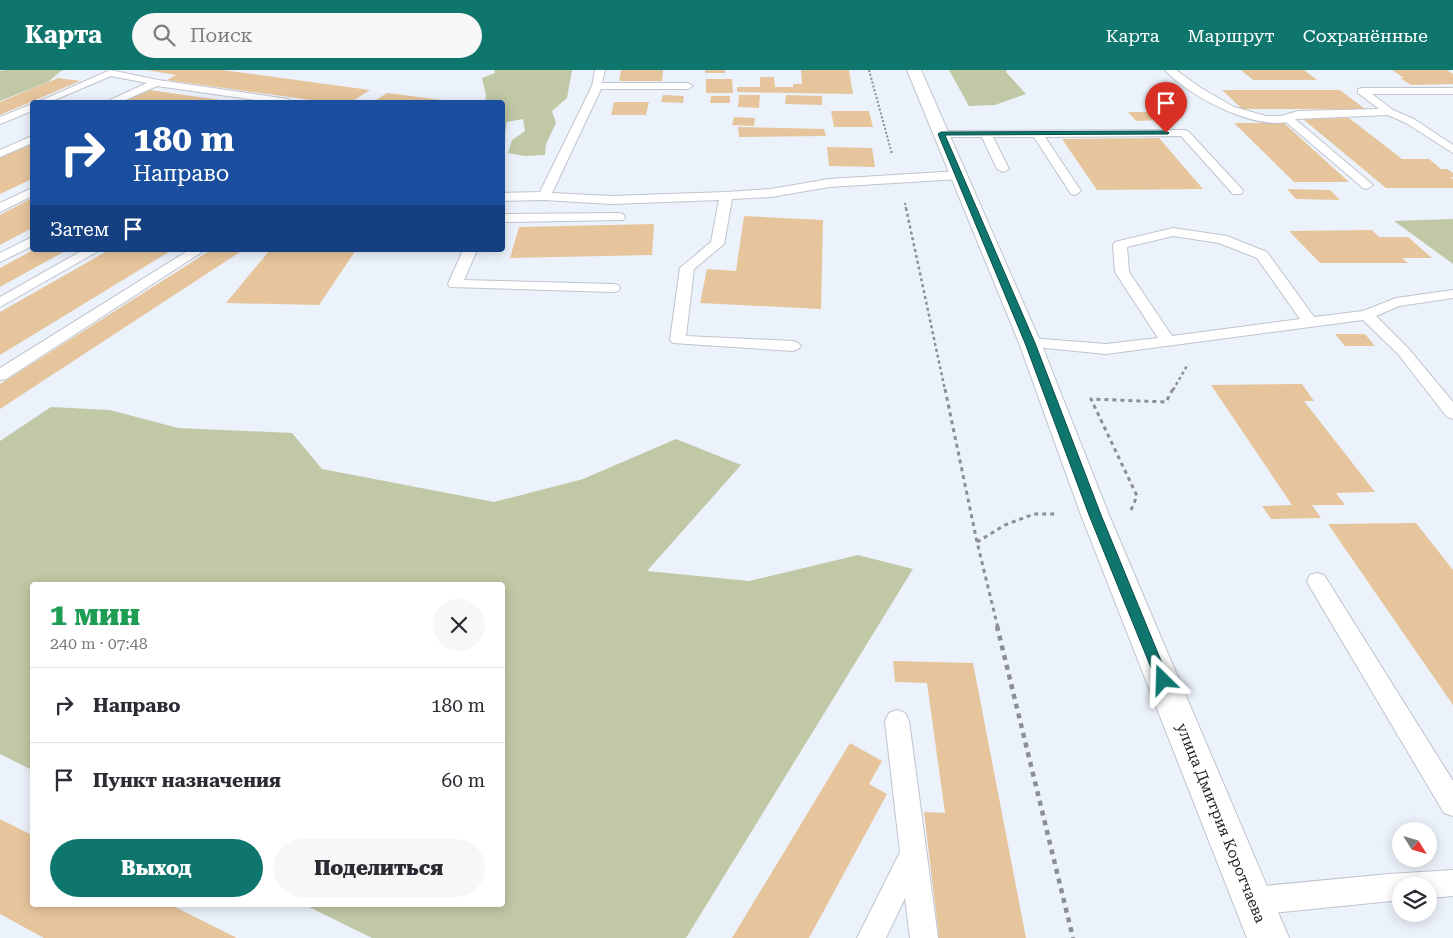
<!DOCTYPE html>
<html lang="ru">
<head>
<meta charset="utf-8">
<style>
  body { margin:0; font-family:"Roboto Serif",serif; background:#f7f7f7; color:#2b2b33; height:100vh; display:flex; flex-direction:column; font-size:19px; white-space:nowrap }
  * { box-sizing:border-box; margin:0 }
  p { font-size:16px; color:#7c7c81 }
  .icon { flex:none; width:28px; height:28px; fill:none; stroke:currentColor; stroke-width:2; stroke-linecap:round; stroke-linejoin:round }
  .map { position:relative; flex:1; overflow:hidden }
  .drawer { position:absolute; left:30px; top:512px; width:475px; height:325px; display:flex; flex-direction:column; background:#fff; border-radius:5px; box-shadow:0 2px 12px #0003 }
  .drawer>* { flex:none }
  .top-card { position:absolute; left:30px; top:30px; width:475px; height:152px; border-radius:5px; box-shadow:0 2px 12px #0003; background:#1a4fa0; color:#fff; overflow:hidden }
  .needle { width:32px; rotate:127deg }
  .buttons { position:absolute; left:1392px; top:752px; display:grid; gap:10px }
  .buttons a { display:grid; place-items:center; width:45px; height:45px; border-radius:50%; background:#fff; box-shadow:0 2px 12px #0003; font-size:25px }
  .pin { position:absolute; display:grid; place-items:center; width:42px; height:42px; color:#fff; margin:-51px -21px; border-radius:50% 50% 50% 0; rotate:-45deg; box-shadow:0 0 5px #0007 }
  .pin .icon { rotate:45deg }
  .me { position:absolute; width:55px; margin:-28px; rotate:338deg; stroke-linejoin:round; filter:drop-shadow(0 0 4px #0008) }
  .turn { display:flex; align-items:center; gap:18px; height:105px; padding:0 20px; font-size:22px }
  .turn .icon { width:65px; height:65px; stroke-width:2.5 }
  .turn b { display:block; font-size:35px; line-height:42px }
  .then { display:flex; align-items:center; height:48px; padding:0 20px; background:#0003; gap:10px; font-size:19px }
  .round { display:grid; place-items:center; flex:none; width:52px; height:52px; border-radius:26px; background:#f7f7f7 }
  .head { display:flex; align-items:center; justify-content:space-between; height:85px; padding:0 20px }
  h1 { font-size:30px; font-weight:800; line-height:38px; color:#1e9e55 }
  .button { display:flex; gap:10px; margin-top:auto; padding:10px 20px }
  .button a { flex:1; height:58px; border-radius:30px; background:#0f766e; color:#fff; font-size:20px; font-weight:800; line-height:58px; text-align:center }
  .button a+a { background:#f7f7f7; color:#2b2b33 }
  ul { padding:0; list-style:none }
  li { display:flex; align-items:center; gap:15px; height:75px; padding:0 20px; border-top:1px solid #e1e1e2 }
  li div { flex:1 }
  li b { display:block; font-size:19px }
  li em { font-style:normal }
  header { display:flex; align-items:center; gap:30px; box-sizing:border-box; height:70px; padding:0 25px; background:#0f766e; color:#fff }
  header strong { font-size:24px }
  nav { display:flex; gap:28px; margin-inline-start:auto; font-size:18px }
  .search { width:350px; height:45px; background:#f7f7f7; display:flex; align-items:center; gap:12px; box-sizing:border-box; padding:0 18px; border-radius:28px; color:#7c7c81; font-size:19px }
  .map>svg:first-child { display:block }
  .green { fill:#c1c8a5 }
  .building { fill:#e6c59c }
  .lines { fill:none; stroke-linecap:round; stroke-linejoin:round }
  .service-casing { stroke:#bfc4cd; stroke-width:2 }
  .tertiary-casing { stroke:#bfc4cd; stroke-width:2 }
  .path-far3 { stroke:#8a8f95; stroke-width:2; stroke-dasharray:2 2; stroke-linecap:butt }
  .path-far2 { stroke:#8a8f95; stroke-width:2.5; stroke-dasharray:3 3; stroke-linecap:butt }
  .path-far1 { stroke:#8a8f95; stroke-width:3; stroke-dasharray:4 4; stroke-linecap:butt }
  .path { stroke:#8a8f95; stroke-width:4.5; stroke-dasharray:5 5; stroke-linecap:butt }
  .service { fill:#fff; fill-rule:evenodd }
  .tertiary { fill:#fff; fill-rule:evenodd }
  .route { fill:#0f766e; stroke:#0a4d48 }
  .labels { text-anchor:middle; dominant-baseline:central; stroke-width:4.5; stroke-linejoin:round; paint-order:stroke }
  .street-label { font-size:15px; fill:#1d1f22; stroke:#fff }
</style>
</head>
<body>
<header>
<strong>Карта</strong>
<div class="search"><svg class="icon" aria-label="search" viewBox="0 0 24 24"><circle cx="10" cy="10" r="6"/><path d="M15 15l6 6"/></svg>Поиск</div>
<nav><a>Карта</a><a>Маршрут</a><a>Сохранённые</a></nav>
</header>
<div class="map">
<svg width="1453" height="868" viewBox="0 0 1453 868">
  <rect width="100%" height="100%" fill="#ecf2fb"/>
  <g class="green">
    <path d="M5,0H65L61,1L48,12L0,31V1Z"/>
    <path d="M494,0H572L567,28L552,41L556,53L546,74L545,85L525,86L508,83L512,70L525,61L523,49L507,52L505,64L503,63L502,32H485L486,25L482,8L495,3Z"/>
    <path d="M949,0H1007L1006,2L1026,24L995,35L969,36Z"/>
    <path d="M1453,149V194L1394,151Z"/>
    <path d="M51,337L110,340L178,358L292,363L322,399L494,432L583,409L676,369L741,395L647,501L749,511L858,485L913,499L686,868H372L305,835H502V515H32V700L0,684V371Z"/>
  </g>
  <g class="building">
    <path d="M146,0H222L370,20L351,32H325L167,10L176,5Z"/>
    <path d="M621,0H663L662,11H619Z"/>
    <rect x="705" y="0" width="20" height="3"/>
    <path d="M801,0H849L853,24L737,22V17H760V7H774L775,17H793V14H802Z"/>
    <path d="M1241,0H1304L1317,10H1253Z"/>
    <path d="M1392,0H1447L1453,4V14L1411,15L1400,8H1404Z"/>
    <path d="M58,8L80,11L0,45V32Z"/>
    <path d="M706,9H732L733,23H706Z"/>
    <path d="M150,20L227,31V32H123Z"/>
    <path d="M1222,20H1340L1365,39H1242Z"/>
    <path d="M387,23L449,31V32H373Z"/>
    <path d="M663,25L684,26L683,33L661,32Z"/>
    <path d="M739,25H760L759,38L738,37Z"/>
    <path d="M786,25L822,26V35L785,34Z"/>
    <path d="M711,26H730V33H710Z"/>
    <path d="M614,32H649L646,45H611Z"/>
    <path d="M831,41H869L873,57H834Z"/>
    <path d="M1128,42H1151L1159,50L1136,51Z"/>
    <path d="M734,47L755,48L754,56L732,55Z"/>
    <path d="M1349,48L1402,89H1429L1441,99H1447L1453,103V107H1450L1453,109V118H1386L1303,49Z"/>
    <path d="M1234,53H1284L1349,112H1294Z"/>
    <path d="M738,57L824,59L826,66L739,67Z"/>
    <path d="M1159,68L1203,119L1097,120L1062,69Z"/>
    <path d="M32,74V109L0,124V88Z"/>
    <path d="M827,77L872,78L875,97L829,96Z"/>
    <path d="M1287,119L1330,120L1340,130L1296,129Z"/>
    <path d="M32,128V158L0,175V145Z"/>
    <path d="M744,146L823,150L821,239L700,233L707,199L736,201Z"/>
    <path d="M654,154L652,185L510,188L519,157Z"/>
    <path d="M1372,160L1379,167H1408L1432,188H1402L1408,193H1320L1289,161Z"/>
    <path d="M33,180H67L0,217V198Z"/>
    <path d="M109,180H172L0,285V242Z"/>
    <path d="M211,180H243L0,339V314Z"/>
    <path d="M270,180H356L319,235L226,233Z"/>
    <path d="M1335,264H1365L1375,276H1345Z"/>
    <path d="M1302,314L1314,331H1304L1375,422L1336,423L1345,435H1312L1321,448L1271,449L1262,436L1292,435L1211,315Z"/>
    <path d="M1416,453L1453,500V635L1328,454Z"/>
    <path d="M893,591L973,593L1026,868H939L924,742L945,743L927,613L895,612Z"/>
    <path d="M850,673L882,691L869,714L887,724L809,868H732Z"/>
    <path d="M0,749L32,765V835H171L237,868H44L0,844Z"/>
  </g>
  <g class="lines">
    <g class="service-casing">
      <g id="service">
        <path d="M110,0L158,10L288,29L293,32H270L157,16L121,32H109L110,30L147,13L111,6L50,32H38Z"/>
        <path d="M595,0H605L602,13H688L693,16L688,19H601L552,123L611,126L726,122L771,119L829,109L959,101L965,105L959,109L829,117L771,127L732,129L724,174L694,199L686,266L793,271L798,273L801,276L798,279L793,281L673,273L670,270L680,198L711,172L719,130L611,134L544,130L502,131V123L540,122L592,16Z"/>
        <path d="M1165,0H1176L1201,18L1234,37L1266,46H1281L1298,41L1379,39L1358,23V19L1362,18H1453V24H1372L1393,40L1414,49L1453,75V83L1406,53L1388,45L1295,49L1373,115L1367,119L1363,118L1286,52C1252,59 1187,25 1165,0Z"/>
        <path d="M32,34V41L0,54V47Z"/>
        <path d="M1184,60L1188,61L1241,118L1243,121L1241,124H1233L1181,66L1045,67L1081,121L1075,125L1071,124L1034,67H993L1009,99L1003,102L997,99L982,67H941L936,64L941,61Z"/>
        <path d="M32,66V73L0,87V80Z"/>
        <path d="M32,118V126L0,142V133Z"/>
        <path d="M619,143L623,144L625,147L623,150L502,152V144Z"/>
        <path d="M1173,158L1227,166L1267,182L1314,247L1363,241L1396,228L1453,220V228L1399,236L1376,246L1408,278L1453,332V349L1447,347L1398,284L1363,250L1106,284L1025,276L1022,273L1025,270L1030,268L1106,274L1158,268L1115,202L1113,175L1115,172ZM1173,166L1219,173L1257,188L1300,249L1172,266L1129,202L1127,177Z"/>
        <path d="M32,167V176L0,192V183Z"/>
        <path d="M83,180H100L0,237V227Z"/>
        <path d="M189,180H205L6,309L0,310V298Z"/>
        <path d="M463,180H477L464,210L613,214L618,215L620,218L618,221L613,222L450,217L448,214Z"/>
        <path d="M1317,503L1324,505L1453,711V746L1444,743L1310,517L1307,511L1310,505Z"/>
        <path d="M897,640L905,643L909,651L938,868H910L905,828L886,868H857L900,782L885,651L889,643Z"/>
        <path d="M1453,800V826L1429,828V816H1401V830L1253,845L1243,841L1239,831L1243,821L1253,817L1389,804Z"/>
      </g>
    </g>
    <g class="tertiary-casing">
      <path id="tertiary" d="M907,0H921L1041,273L1109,445L1289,868H1247L1081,445L1019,273Z"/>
    </g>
    <g class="path-far3">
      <path d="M869,0L892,84"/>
      <path d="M905,133L906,139"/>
    </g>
    <g class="path-far2">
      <path d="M906,138L945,320"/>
      <path d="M1173,320L1188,294"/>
    </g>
    <g class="path-far1">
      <path d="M945,319L977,472L998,558"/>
      <path d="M1131,440L1137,426L1091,329L1166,332L1173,319"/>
      <path d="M977,472L1005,455L1034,444H1057"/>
    </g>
    <path class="path" d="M997,556L1073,868"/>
    <use href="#service" class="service"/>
    <use href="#tertiary" class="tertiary"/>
  </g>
  <path class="route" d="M1166,61L1169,63L1168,64L945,65L1035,273L1101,445L1169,610L1167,614L1163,616L1158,614L1156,610L1089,445L1025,273L938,64L941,62Z"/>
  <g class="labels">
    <g class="street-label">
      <text transform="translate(1221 753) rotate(68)">улица Дмитрия Коротчаева</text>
    </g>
  </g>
</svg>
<div class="buttons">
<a><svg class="needle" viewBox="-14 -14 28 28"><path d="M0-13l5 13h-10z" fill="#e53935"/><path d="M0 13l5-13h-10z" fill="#7c7c81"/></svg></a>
<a><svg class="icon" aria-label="layers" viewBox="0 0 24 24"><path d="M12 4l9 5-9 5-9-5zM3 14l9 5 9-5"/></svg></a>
</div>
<div class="pin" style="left:1166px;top:63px;background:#d93025"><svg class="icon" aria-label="arrive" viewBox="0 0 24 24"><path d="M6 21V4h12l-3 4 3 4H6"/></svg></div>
<svg class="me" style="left:1163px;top:610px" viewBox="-20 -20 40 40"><path d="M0-17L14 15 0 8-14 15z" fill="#0f766e" stroke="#fff" stroke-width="4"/></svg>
<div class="top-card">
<div class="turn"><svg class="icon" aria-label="right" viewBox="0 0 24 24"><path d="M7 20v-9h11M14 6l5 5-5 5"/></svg><div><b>180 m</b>Направо</div></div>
<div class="then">Затем<svg class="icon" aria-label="arrive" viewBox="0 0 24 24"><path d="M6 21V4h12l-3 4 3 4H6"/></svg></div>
</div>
<section class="drawer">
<div class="head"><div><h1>1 мин</h1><p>240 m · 07:48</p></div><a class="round"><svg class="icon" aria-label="close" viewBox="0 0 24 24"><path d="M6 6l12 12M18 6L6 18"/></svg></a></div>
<ul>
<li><svg class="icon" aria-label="right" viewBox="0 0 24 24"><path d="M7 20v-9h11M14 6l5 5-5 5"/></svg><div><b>Направо</b></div><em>180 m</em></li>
<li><svg class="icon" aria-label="arrive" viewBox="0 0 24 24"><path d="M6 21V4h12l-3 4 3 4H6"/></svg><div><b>Пункт назначения</b></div><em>60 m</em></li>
</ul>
<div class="button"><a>Выход</a><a>Поделиться</a></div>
</section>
</div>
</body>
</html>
